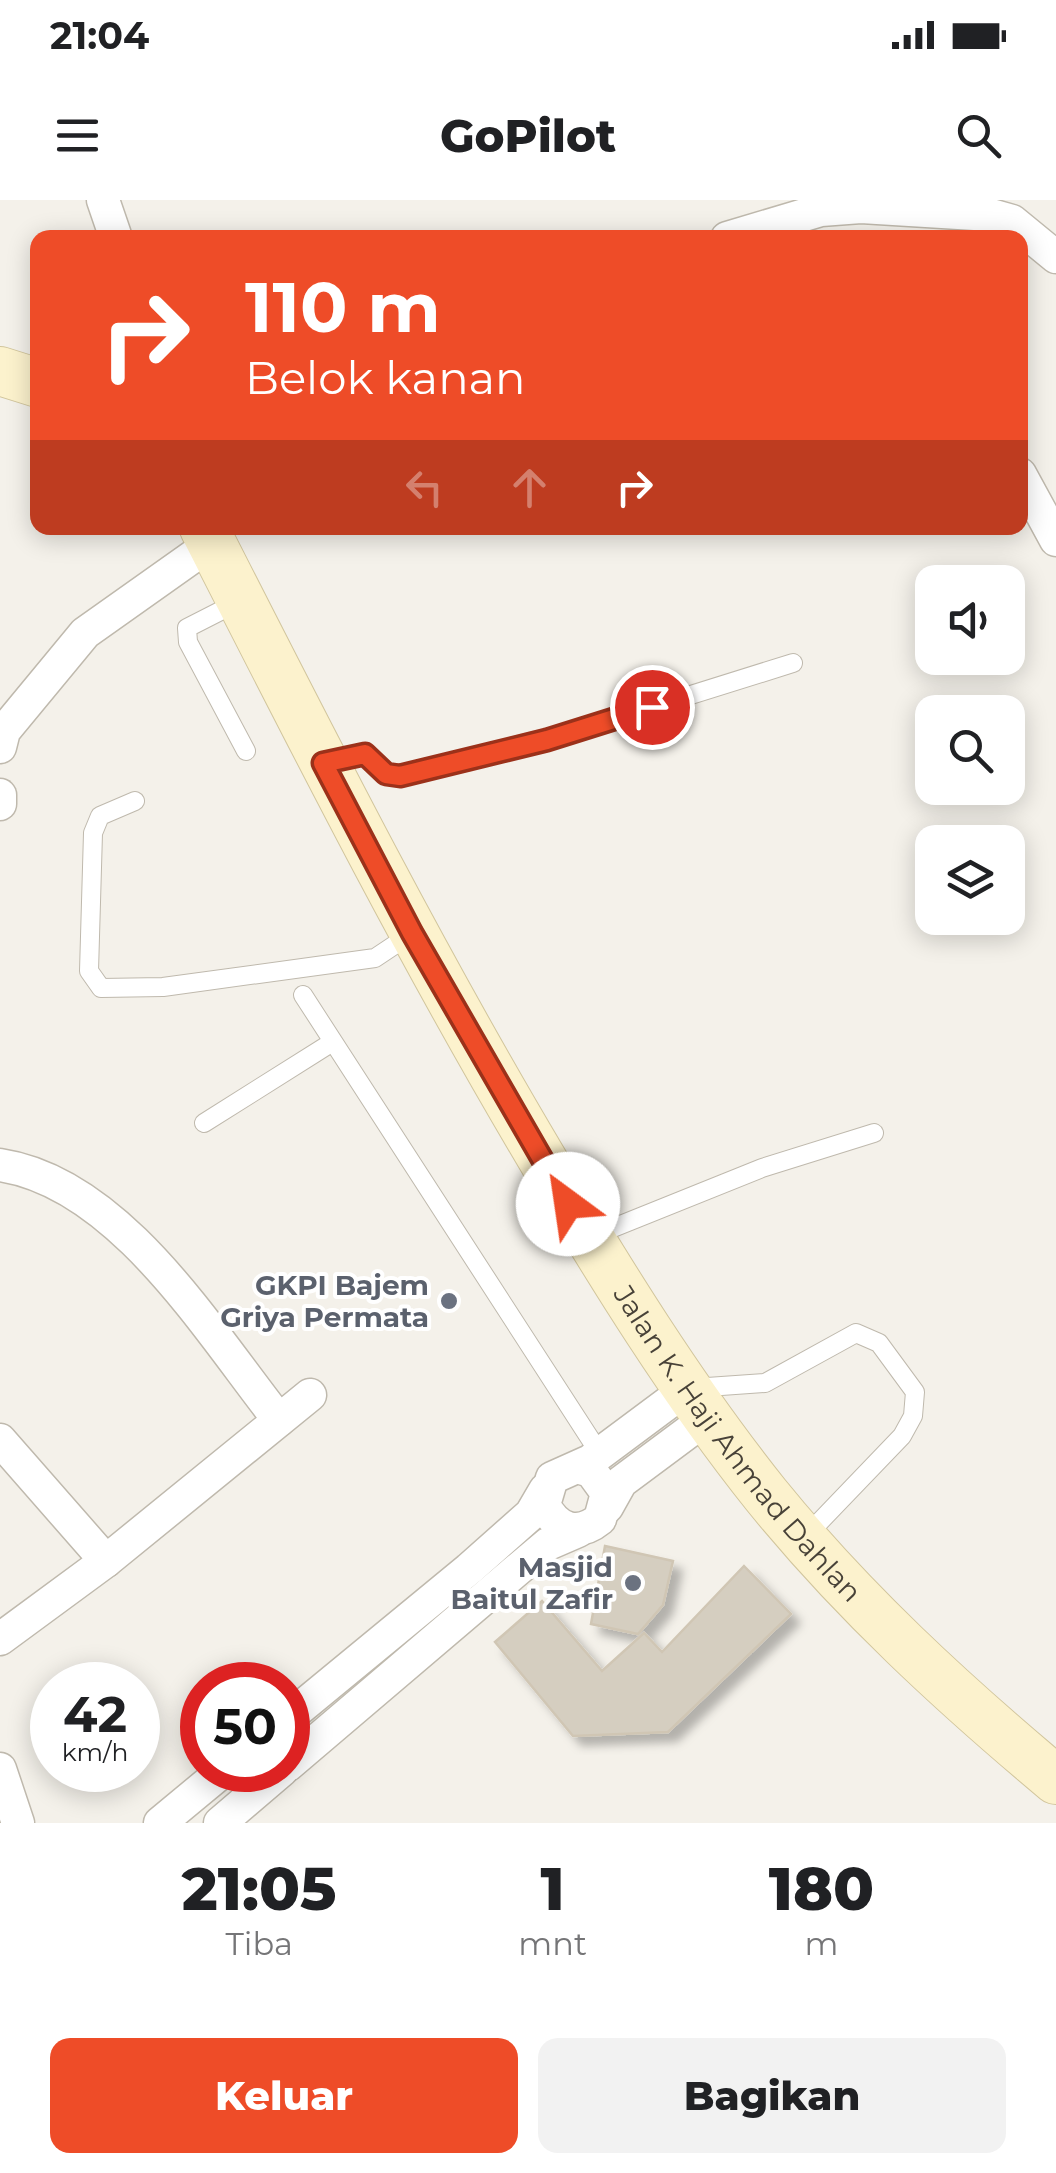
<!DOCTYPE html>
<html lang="id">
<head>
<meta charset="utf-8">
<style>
  body { margin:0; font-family:Montserrat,sans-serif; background:#f2f2f2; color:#202124; height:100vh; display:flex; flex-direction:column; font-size:38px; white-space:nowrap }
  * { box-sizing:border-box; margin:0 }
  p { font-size:32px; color:#757577 }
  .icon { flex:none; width:55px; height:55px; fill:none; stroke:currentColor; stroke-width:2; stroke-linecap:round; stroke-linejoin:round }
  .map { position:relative; height:1623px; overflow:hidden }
  .panel { display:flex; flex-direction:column; background:#fff; flex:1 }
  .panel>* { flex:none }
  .top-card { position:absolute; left:30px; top:30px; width:998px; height:305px; border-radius:20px; box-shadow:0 5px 25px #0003; background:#ee4c28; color:#fff; overflow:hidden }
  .buttons { position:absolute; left:915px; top:365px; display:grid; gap:20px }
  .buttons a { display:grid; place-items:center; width:110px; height:110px; border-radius:20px; background:#fff; box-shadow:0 5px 25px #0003; font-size:50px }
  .speed { position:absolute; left:30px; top:1462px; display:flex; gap:20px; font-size:50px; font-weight:700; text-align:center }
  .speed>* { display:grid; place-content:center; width:130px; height:130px; border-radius:50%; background:#fff; box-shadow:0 5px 25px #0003; line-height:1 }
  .speed small { font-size:25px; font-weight:400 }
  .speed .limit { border:15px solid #d22; background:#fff; color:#111 }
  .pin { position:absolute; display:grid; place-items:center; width:85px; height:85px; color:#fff; margin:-42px; border:5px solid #fff; border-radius:50%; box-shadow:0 2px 10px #0007 }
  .me { position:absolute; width:110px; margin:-55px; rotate:329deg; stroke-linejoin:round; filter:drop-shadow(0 0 8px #0008) }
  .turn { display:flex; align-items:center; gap:35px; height:210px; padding:0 50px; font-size:45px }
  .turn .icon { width:130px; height:130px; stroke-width:2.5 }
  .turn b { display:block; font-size:70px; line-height:85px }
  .lanes { display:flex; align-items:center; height:95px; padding:0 50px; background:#0003; justify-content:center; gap:50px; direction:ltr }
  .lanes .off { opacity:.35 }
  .eta { display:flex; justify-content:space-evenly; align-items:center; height:170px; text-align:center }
  .eta b { font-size:60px; font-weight:800; line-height:70px }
  .button { display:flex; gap:20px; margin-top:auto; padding:20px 50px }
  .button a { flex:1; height:115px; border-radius:20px; background:#ee4c28; color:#fff; font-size:40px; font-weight:800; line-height:115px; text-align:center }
  .button a+a { background:#f2f2f2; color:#202124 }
  .status { display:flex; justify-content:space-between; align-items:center; height:70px; padding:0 50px; background:#fff; direction:ltr }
  .status svg { height:28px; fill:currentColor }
  header { display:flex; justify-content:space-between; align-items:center; height:130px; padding:0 50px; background:#fff; font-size:45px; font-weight:800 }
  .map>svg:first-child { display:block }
  .building { fill:#d5cec0; stroke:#d0c6b4; stroke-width:2.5; filter:url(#shadow) }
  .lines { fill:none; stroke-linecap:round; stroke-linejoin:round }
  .service-casing { stroke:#bfb9ad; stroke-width:20 }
  .minor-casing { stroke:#bfb9ad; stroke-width:35 }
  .secondary-casing { stroke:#d1c59c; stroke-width:50 }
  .service { stroke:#fff; stroke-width:18 }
  .minor { stroke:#fff; stroke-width:32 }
  .secondary { stroke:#fcf2cd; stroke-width:48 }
  .route-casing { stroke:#9b311a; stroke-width:25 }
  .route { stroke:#ee4c28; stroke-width:18 }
  .worship-dot { fill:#6b7280; stroke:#fff; stroke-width:4 }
  .labels { text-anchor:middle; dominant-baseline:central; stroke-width:8; stroke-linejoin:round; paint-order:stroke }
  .worship-label { font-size:28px; font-weight:bold; fill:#5b616d; stroke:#fff; text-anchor:end }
  .street-label { font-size:28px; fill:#484238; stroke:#fff }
</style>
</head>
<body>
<div class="status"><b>21:04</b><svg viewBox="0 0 49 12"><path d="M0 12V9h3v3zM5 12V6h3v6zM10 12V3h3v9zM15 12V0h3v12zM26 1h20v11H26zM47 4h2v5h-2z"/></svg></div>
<header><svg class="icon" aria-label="menu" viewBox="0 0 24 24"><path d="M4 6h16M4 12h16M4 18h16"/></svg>GoPilot<svg class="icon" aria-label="search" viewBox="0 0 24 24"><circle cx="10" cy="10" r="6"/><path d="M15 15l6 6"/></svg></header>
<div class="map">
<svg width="1056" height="1623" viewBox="0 0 1056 1623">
  <defs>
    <filter id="shadow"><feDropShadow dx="9" dy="9" stdDeviation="5" flood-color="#0004"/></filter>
  </defs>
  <rect width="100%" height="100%" fill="#f4f1ea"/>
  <g class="building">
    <path d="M605,1346L673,1361L663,1405L638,1434L591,1424Z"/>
    <path d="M744,1366L791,1414L668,1532L573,1536L495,1442L542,1401L602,1471L644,1433L662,1452Z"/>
  </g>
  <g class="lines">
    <g class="service-casing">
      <g id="service">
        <path d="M238,402L187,428L188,442L246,551"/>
        <path d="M328,561L365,555L387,573L400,577L547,540L793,463"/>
        <path d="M135,601L100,616L93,633L89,771L101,788L163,787L375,758L411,734"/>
        <path d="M303,795L600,1254"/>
        <path d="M204,923L331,843"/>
        <path d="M593,1036L762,968L874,933"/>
        <path d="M693,1188L765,1183L856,1133L879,1143L915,1192L913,1216L902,1236L806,1336"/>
      </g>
    </g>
    <g class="minor-casing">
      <g id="minor">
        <path d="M103,0L116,38"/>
        <path d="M727,38L821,10L861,7L991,15L1012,21L1056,57"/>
        <path d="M1020,274L1056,340"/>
        <path d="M0,547L4,531L85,433L212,343"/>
        <path d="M0,595V604"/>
        <path d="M0,965C120,983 209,1132 279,1220"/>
        <path d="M0,1240L106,1361"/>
        <path d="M577,1267L591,1271L607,1293L600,1319C578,1337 557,1330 544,1305L552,1278L590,1261L688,1188"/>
        <path d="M607,1307L621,1282L707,1218"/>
        <path d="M0,1439L106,1361L310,1195"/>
        <path d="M288,1518L469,1369L531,1314L545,1290"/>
        <path d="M288,1565L517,1370L548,1344L578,1331"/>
        <path d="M0,1569L18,1623"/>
        <path d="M160,1623L224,1570"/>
        <path d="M220,1623L282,1570"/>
      </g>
    </g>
    <g class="secondary-casing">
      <g id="secondary">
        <path d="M0,171L38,183"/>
        <path id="s1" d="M204,328C312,540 419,752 541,957C610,1073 682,1190 766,1295C852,1401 952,1493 1056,1580"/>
      </g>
    </g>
    <use href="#service" class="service"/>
    <use href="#minor" class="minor"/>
    <use href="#secondary" class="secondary"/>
  </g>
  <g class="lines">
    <g class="route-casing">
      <path id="route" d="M568,1004L412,733L323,563L365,554L386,574L400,576L547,540L652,507"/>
    </g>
    <use href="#route" class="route"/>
  </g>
  <g class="worship-dot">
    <circle cx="449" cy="1101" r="10"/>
    <circle cx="633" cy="1383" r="10"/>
  </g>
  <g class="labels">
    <g class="worship-label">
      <text x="429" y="1085">GKPI Bajem<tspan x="429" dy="32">Griya Permata</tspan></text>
      <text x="613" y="1367">Masjid<tspan x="613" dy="32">Baitul Zafir</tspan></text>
    </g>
    <g class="street-label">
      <text stroke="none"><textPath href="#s1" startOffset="1062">Jalan K. Haji Ahmad Dahlan</textPath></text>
    </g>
  </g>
</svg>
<div class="buttons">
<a><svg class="icon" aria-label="sound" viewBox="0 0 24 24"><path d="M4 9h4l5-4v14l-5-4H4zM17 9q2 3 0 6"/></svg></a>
<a><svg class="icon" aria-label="search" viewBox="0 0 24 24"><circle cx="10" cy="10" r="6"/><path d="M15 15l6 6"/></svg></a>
<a><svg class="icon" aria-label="layers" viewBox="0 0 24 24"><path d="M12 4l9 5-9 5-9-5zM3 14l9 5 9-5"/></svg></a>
</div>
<div class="speed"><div>42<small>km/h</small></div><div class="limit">50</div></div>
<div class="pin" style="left:652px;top:507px;background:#d93025"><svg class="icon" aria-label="arrive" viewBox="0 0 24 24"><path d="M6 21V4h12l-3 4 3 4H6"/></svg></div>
<svg class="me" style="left:568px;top:1004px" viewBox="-20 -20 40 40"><circle r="19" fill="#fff"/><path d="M0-13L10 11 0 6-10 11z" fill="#ee4c28"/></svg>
<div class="top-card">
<div class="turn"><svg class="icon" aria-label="right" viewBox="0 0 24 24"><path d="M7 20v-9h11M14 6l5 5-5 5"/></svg><div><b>110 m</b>Belok kanan</div></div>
<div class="lanes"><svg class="icon off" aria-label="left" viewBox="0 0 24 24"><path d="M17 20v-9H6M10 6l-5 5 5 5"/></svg><svg class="icon off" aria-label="ahead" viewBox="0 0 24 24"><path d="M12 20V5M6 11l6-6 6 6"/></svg><svg class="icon" aria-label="right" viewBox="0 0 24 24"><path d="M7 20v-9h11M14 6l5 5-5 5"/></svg></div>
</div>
</div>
<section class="panel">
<div class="eta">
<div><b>21:05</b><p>Tiba</p></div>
<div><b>1</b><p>mnt</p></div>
<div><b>180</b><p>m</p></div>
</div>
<div class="button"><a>Keluar</a><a>Bagikan</a></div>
</section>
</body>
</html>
